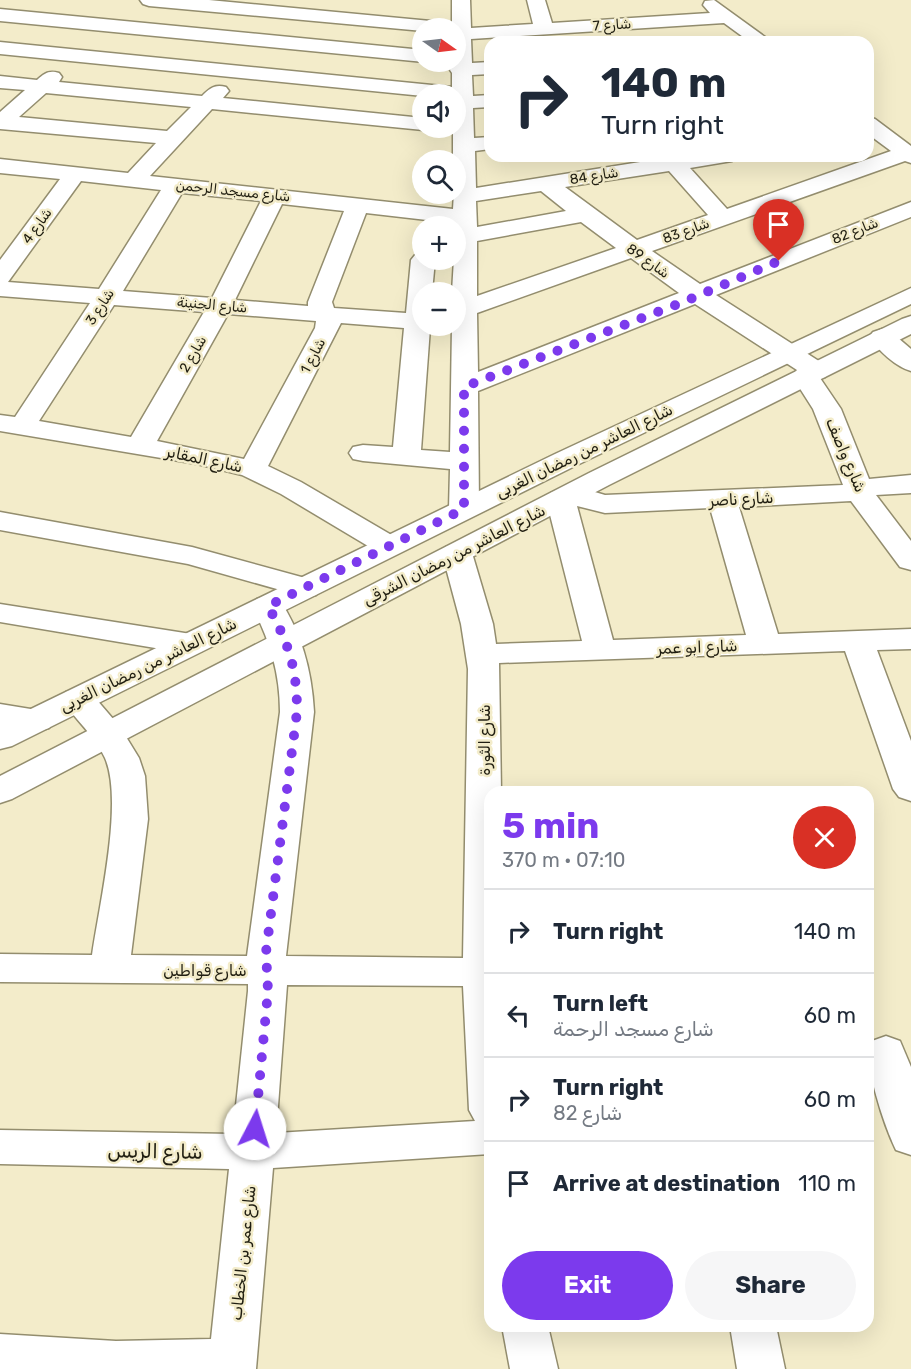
<!DOCTYPE html>
<html lang="en">
<head>
<meta charset="utf-8">
<style>
  body { margin:0; font-family:Rubik,Cairo,sans-serif; background:#f6f6f7; color:#1f2937; height:100vh; display:flex; flex-direction:column; font-size:22px; white-space:nowrap }
  * { box-sizing:border-box; margin:0 }
  p { font-size:20px; color:#747a83 }
  .icon { flex:none; width:33px; height:33px; fill:none; stroke:currentColor; stroke-width:2; stroke-linecap:round; stroke-linejoin:round }
  .map { position:relative; flex:1; overflow:hidden }
  .panel { position:absolute; left:484px; top:786px; width:390px; height:546px; display:flex; flex-direction:column; background:#fff; border-radius:18px; box-shadow:0 6px 24px #0002 }
  .panel>* { flex:none }
  .hud { position:absolute; left:484px; top:36px; width:390px; height:126px; border-radius:18px; box-shadow:0 6px 24px #0002; background:#fff; color:#1f2937; overflow:hidden }
  .needle { width:39px; rotate:104deg }
  .fabs { position:absolute; left:412px; top:18px; display:grid; gap:12px }
  .fabs a { display:grid; place-items:center; width:54px; height:54px; border-radius:50%; background:#fff; box-shadow:0 6px 24px #0002; font-size:30px }
  .pin { position:absolute; display:grid; place-items:center; width:51px; height:51px; color:#fff; margin:-62px -26px; border-radius:50% 50% 50% 0; rotate:-45deg; box-shadow:0 0 6px #0007 }
  .pin .icon { rotate:45deg }
  .me { position:absolute; width:66px; margin:-33px; rotate:5deg; stroke-linejoin:round; filter:drop-shadow(0 0 4px #0008) }
  .turn { display:flex; align-items:center; gap:21px; height:126px; padding:0 18px; font-size:27px }
  .turn .icon { width:78px; height:78px; stroke-width:2.5 }
  .turn b { display:block; font-size:42px; line-height:51px }
  .round { display:grid; place-items:center; flex:none; width:63px; height:63px; border-radius:32px; background:#f6f6f7 }
  .head { display:flex; align-items:center; justify-content:space-between; height:102px; padding:0 18px }
  h1 { font-size:36px; font-weight:700; line-height:45px; color:#7c3aed }
  .action { display:flex; gap:12px; margin-top:auto; padding:12px 18px }
  .action a { flex:1; height:69px; border-radius:36px; background:#7c3aed; color:#fff; font-size:24px; font-weight:700; line-height:69px; text-align:center }
  .action a+a { background:#f6f6f7; color:#1f2937 }
  ul { padding:0; list-style:none }
  li { display:flex; align-items:center; gap:18px; height:84px; padding:0 18px; border-top:2px solid #e0e1e3 }
  li div { flex:1 }
  li b { display:block; font-size:22px }
  li em { font-style:normal }
  .map>svg:first-child { display:block }
  .lines { fill:none; stroke-linecap:round; stroke-linejoin:round }
  .minor-casing { stroke:#938d6e; stroke-width:3 }
  .tertiary-casing { stroke:#938d6e; stroke-width:3 }
  .minor { fill:#fff; fill-rule:evenodd }
  .tertiary { fill:#fff; fill-rule:evenodd }
  .route { stroke:#7c3aed; stroke-width:10; stroke-dasharray:0 18 }
  .labels { text-anchor:middle; dominant-baseline:central; stroke-width:5; stroke-linejoin:round; paint-order:stroke }
  .far-street-label { font-size:14px; fill:#201e11; stroke:#f3ecca }
  .street-label { font-size:16px; fill:#201e11; stroke:#f3ecca }
  .near-street-label { font-size:20px; fill:#201e11; stroke:#f3ecca }
</style>
</head>
<body>
<div class="map">
<svg width="911" height="1369" viewBox="0 0 911 1369">
  <rect width="100%" height="100%" fill="#f3ecca"/>
  <g class="lines">
    <g class="minor-casing">
      <g id="minor">
        <path d="M140,0H209L452,23V0H470L471,28L533,24L527,0H545L552,23L710,13L703,5L705,1L714,0L772,42H750L724,23L471,39L472,63L490,62V74L472,75L473,96L490,95V107L473,108L474,138L490,137V149L475,151L476,188L659,159L657,156H735L732,161L690,168L727,209L891,151L868,134V117L875,119L911,146V163L905,161L652,251L700,284L911,202V217L716,295L825,365L829,371L825,377L820,378L841,409L869,479L911,475V493L876,495L911,541V570L900,567L851,501L739,507L778,634L911,629V649L877,650L911,741V801L899,797L893,789L845,651L499,663L501,792H490V1154L273,1168L256,1369H0V1334L116,1341L211,1339L229,1169L0,1164V1130L233,1134L248,991V984L0,982V954L92,955C99,906 124,801 105,758C95,736 75,719 61,699L66,692L78,689L90,692L120,727L139,758L145,776L148,819L131,955L247,956L280,712C280,673 270,641 252,606L257,599L268,597L279,599C302,633 312,672 314,712L286,956L463,958L468,669L461,624L442,553L446,547L457,544L468,547L472,553L493,624L496,644L582,641L546,499L551,493L571,485L605,495L843,485L813,409L792,376L797,370L695,304L478,391L479,509L474,515L464,518L454,515L449,509L450,469L363,461L353,459L349,453L353,447L363,445L393,447L404,328L341,323L268,466L301,482L400,540L404,546L400,552L389,555L378,552L281,494L242,475L197,464L0,431V415L15,417L90,303L0,296V260L60,179L0,173V159L128,173L156,143L0,129V112L25,90L0,88V76L37,80C45,73 49,70 59,73L62,77L59,82L202,96C210,88 215,84 226,87L229,91L223,98L423,118V128H430L423,130L212,109L150,176L453,209L456,160H453V128H456V94L423,96L0,54V42L452,87V73L450,70L452,62H456V28H423V31L149,6L143,4ZM46,93L191,107L167,131L19,117ZM669,171L708,215L637,240L565,187ZM81,181L161,190L99,289L8,282ZM541,191L566,211L477,227L476,201ZM182,193L261,201L212,298L123,291ZM282,204L344,211L308,302V306L235,300ZM366,213L453,223V226H456L452,292H456V326H452L450,452L421,450L430,328L433,326H423V292H432L435,260H423V253L415,255L411,260L406,313L334,308L332,302ZM581,222L616,248L477,296V241ZM631,258L679,293L478,372L477,313ZM114,305L204,312L131,437L39,421ZM228,314L316,321L315,328L244,459L157,441ZM577,506L605,513L710,508L746,635L613,640ZM287,985L463,986L469,1110L475,1121L276,1133Z"/>
        <path d="M0,9L423,50L424,62L0,21Z"/>
        <path d="M882,329L891,332L911,349V371C896,367 878,350 869,337L873,332Z"/>
        <path d="M0,512L192,547L316,581L320,588L316,595L305,597L188,564L0,530Z"/>
        <path d="M0,604L191,634L202,637L207,644L202,651L191,654L0,622Z"/>
        <path d="M0,704L49,712L54,720L49,728L37,731L0,726Z"/>
        <path d="M886,1036L900,1041L911,1067V1155L896,1150C886,1130 861,1060 872,1041Z"/>
        <path d="M502,1326H548L558,1369H510Z"/>
        <path d="M730,1326H776L785,1369H737Z"/>
      </g>
    </g>
    <g class="tertiary-casing">
      <g id="tertiary">
        <path d="M911,288V304L575,466L12,746L0,749V724L555,454Z"/>
        <path d="M911,316V334L609,485L12,799L0,803V776L589,473L902,319Z"/>
      </g>
    </g>
    <use href="#minor" class="minor"/>
    <use href="#tertiary" class="tertiary"/>
  </g>
  <g class="lines">
    <path class="route" d="M255,1129L268,991L266,952L297,712C297,668 289,644 268,606L464,509V387L681,303L779,261"/>
  </g>
  <g class="labels">
    <g class="far-street-label">
      <text transform="translate(612 25) rotate(-4)">شارع 7</text>
      <text transform="translate(594 176) rotate(-9)">شارع 84</text>
      <text transform="translate(233 191) rotate(6)">شارع مسجد الرحمن</text>
      <text transform="translate(37 226) rotate(-54)">شارع 4</text>
      <text transform="translate(686 231) rotate(-20)">شارع 83</text>
      <text transform="translate(855 231) rotate(-22)">شارع 82</text>
      <text transform="translate(648 261) rotate(35)">شارع 89</text>
      <text transform="translate(212 305) rotate(5)">شارع الجنينة</text>
      <text transform="translate(100 307) rotate(-57)">شارع 3</text>
      <text transform="translate(193 354) rotate(-60)">شارع 2</text>
      <text transform="translate(313 356) rotate(-62)">شارع 1</text>
    </g>
    <g class="street-label">
      <text transform="translate(584 451) rotate(-26)">شارع العاشر من رمضان الغربى</text>
      <text transform="translate(846 455) rotate(67)">شارع واصف</text>
      <text transform="translate(204 459) rotate(12)">شارع المقابر</text>
      <text transform="translate(741 499) rotate(-3)">شارع ناصر</text>
      <text transform="translate(454 555) rotate(-27)">شارع العاشر من رمضان الشرقى</text>
      <text transform="translate(697 647) rotate(-2)">شارع ابو عمر</text>
      <text transform="translate(148 665) rotate(-26)">شارع العاشر من رمضان الغربى</text>
      <text transform="translate(484 740) rotate(-90)">شارع الثورة</text>
      <text x="205" y="970">شارع قواطين</text>
      <text transform="translate(243 1253) rotate(-84)">شارع عمر بن الخطاب</text>
    </g>
    <g class="near-street-label">
      <text transform="translate(155 1151) rotate(1)">شارع الريس</text>
    </g>
  </g>
</svg>
<div class="fabs">
<a><svg class="needle" viewBox="-14 -14 28 28"><path d="M0-13l5 13h-10z" fill="#e53935"/><path d="M0 13l5-13h-10z" fill="#747a83"/></svg></a>
<a><svg class="icon" aria-label="sound" viewBox="0 0 24 24"><path d="M4 9h4l5-4v14l-5-4H4zM17 9q2 3 0 6"/></svg></a>
<a><svg class="icon" aria-label="search" viewBox="0 0 24 24"><circle cx="10" cy="10" r="6"/><path d="M15 15l6 6"/></svg></a>
<a>+</a>
<a>−</a>
</div>
<div class="pin" style="left:779px;top:261px;background:#d93025"><svg class="icon" aria-label="arrive" viewBox="0 0 24 24"><path d="M6 21V4h12l-3 4 3 4H6"/></svg></div>
<svg class="me" style="left:255px;top:1129px" viewBox="-20 -20 40 40"><circle r="19" fill="#fff"/><path d="M0-13L10 11 0 6-10 11z" fill="#7c3aed"/></svg>
<div class="hud">
<div class="turn"><svg class="icon" aria-label="right" viewBox="0 0 24 24"><path d="M7 20v-9h11M14 6l5 5-5 5"/></svg><div><b>140 m</b>Turn right</div></div>
</div>
<section class="panel">
<div class="head"><div><h1>5 min</h1><p>370 m · 07:10</p></div><a class="round" style="background:#d93025;color:#fff"><svg class="icon" aria-label="close" viewBox="0 0 24 24"><path d="M6 6l12 12M18 6L6 18"/></svg></a></div>
<ul>
<li><svg class="icon" aria-label="right" viewBox="0 0 24 24"><path d="M7 20v-9h11M14 6l5 5-5 5"/></svg><div><b>Turn right</b></div><em>140 m</em></li>
<li><svg class="icon" aria-label="left" viewBox="0 0 24 24"><path d="M17 20v-9H6M10 6l-5 5 5 5"/></svg><div><b>Turn left</b><p>شارع مسجد الرحمة</p></div><em>60 m</em></li>
<li><svg class="icon" aria-label="right" viewBox="0 0 24 24"><path d="M7 20v-9h11M14 6l5 5-5 5"/></svg><div><b>Turn right</b><p>شارع 82</p></div><em>60 m</em></li>
<li><svg class="icon" aria-label="arrive" viewBox="0 0 24 24"><path d="M6 21V4h12l-3 4 3 4H6"/></svg><div><b>Arrive at destination</b></div><em>110 m</em></li>
</ul>
<div class="action"><a>Exit</a><a>Share</a></div>
</section>
</div>
</body>
</html>
